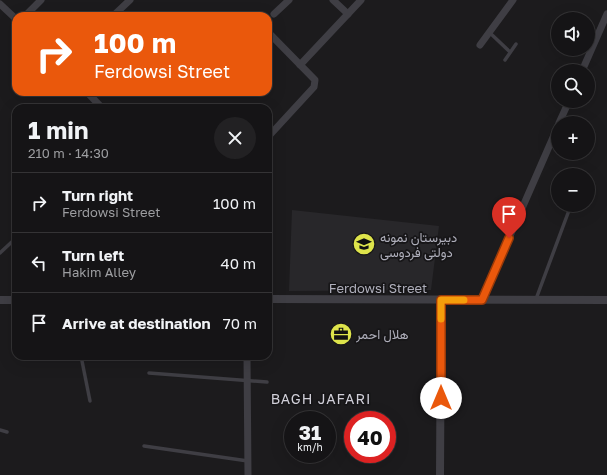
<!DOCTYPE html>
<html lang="en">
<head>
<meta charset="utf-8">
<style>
  body { margin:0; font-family:"Golos Text",Vazirmatn,sans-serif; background:#222123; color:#f1f3f6; height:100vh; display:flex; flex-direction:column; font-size:15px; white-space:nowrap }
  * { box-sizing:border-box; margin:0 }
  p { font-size:13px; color:#9d9ea1 }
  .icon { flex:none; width:22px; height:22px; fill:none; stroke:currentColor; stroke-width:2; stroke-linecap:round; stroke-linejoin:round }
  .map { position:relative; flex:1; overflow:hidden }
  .sheet { position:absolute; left:12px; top:104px; width:260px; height:256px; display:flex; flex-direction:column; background:#151416; border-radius:12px; box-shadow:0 4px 16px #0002,0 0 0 1px #343335 }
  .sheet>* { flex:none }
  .banner { position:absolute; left:12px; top:12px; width:260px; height:84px; border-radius:12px; box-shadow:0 4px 16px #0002,0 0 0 1px #343335; background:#ea580c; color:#fff; overflow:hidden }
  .buttons { position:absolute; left:551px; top:12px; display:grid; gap:8px }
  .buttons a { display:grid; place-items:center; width:44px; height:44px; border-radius:50%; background:#151416; box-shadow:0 4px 16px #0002,0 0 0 1px #343335; font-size:20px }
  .speed { position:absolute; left:284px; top:411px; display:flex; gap:8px; font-size:20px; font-weight:700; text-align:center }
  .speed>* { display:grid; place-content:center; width:52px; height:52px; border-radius:50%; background:#151416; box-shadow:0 4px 16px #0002,0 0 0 1px #343335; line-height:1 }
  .speed small { font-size:10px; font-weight:400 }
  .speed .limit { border:6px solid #d22; background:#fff; color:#111 }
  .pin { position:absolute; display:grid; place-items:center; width:34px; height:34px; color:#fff; margin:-41px -17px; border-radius:50% 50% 50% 0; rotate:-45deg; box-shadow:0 0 4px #0007 }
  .pin .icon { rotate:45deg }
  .me { position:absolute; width:44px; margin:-22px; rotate:0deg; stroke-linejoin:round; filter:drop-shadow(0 0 3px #0008) }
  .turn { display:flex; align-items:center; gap:14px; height:84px; padding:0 16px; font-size:18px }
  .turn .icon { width:52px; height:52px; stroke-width:2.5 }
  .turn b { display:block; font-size:28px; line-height:34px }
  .round { display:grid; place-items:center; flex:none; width:42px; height:42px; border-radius:21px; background:#222123 }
  .head { display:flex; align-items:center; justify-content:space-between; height:68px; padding:0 16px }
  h1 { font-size:24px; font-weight:700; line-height:30px }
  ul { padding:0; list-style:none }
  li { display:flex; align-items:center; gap:12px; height:60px; padding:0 16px; border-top:1px solid #343335 }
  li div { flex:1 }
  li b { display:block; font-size:15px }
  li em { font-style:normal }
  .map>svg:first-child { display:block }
  .built { fill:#28272a }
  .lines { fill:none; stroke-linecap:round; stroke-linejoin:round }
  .service { stroke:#3f3e44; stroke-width:3.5 }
  .minor { stroke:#3f3e44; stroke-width:7 }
  .tertiary { stroke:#3f3e44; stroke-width:8 }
  .route-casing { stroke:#983908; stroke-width:10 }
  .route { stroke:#ea580c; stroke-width:7 }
  .slow { stroke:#f59e0b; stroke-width:7 }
  .labels { text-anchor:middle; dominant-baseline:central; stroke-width:3.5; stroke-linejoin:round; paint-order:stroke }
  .poi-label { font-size:13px; fill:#afafbb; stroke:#171618; text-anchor:start }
  .street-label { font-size:13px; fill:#afafbb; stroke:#171618 }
  .neighbourhood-label { font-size:14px; letter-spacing:1px; fill:#d0cfd8; stroke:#171618 }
</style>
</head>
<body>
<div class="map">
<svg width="607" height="475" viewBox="0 0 607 475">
  <rect width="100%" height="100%" fill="#1c1b1d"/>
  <path class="built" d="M292,210L439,226L431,290L289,291Z"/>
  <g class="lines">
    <g class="service">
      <path d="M489,32L510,52"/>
      <path d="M505,60L516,44"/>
      <path d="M0,253L16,238"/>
      <path d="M536,299L571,205"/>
      <path d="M81,356L90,401"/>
      <path d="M149,373L267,382"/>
      <path d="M0,430L7,432"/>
      <path d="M144,446L248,461"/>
    </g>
    <g class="minor">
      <path d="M333,0L348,14"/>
      <path d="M0,4L16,19"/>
      <path d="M274,14L289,0"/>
      <path d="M25,16L41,0"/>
      <path d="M113,16L130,0"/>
      <path d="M268,32L315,80L314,87L268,137"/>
      <path d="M480,45L513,0"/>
      <path d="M300,65L361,0"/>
      <path d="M582,71L607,14"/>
      <path d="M87,92L102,108"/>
      <path d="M559,123L569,101"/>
      <path d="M482,300L558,126"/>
      <path d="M247,356L248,475"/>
    </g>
    <g class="tertiary">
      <path d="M268,299L607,300"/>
      <path d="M0,300H16"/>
      <path d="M440,475L441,300"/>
    </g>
  </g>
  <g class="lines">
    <g class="route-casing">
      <path id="route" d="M441,398V300H482L509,238"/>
    </g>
    <use href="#route" class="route"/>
    <path class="slow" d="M441,319V300H464"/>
  </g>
  <defs>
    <g id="school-disc" transform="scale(1.15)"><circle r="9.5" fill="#dee44b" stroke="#171618"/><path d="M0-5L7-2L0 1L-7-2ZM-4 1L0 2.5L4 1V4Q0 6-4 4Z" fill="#111"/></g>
    <g id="office-disc" transform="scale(1.15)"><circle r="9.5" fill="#dee44b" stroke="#171618"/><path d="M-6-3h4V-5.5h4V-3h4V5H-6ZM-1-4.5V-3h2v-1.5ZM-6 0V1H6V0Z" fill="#111"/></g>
  </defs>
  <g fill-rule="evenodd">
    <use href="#school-disc" x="364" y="244"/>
    <use href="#office-disc" x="341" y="334"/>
  </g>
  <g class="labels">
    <g class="poi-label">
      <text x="380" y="237">دبیرستان نمونه<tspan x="380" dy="15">دولتی فردوسی</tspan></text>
      <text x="356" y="334">هلال احمر</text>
    </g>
    <g class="street-label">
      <text x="378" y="288">Ferdowsi Street</text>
    </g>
    <g class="neighbourhood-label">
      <text x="321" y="398">BAGH JAFARI</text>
    </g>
  </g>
</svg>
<div class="buttons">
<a><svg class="icon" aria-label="sound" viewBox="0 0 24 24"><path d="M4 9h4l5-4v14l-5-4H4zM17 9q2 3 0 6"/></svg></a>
<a><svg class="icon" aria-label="search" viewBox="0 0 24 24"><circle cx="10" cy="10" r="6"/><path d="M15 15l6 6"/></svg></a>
<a>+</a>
<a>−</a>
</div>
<div class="speed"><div>31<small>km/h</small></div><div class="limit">40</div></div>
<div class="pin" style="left:509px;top:238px;background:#d93025"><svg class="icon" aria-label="arrive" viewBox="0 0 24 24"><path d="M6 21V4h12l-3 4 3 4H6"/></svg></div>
<svg class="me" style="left:441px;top:398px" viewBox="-20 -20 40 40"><circle r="19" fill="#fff"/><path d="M0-13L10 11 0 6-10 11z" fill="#ea580c"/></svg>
<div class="banner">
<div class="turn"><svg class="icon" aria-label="right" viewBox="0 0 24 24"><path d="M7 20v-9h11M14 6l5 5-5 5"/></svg><div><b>100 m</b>Ferdowsi Street</div></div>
</div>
<section class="sheet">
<div class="head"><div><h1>1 min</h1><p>210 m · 14:30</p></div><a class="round"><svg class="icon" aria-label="close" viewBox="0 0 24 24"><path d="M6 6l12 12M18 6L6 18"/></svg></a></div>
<ul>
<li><svg class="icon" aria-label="right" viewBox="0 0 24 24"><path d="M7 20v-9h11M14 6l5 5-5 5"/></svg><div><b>Turn right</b><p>Ferdowsi Street</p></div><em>100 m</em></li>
<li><svg class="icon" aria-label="left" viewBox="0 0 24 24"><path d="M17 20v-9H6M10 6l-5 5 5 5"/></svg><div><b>Turn left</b><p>Hakim Alley</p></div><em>40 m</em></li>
<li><svg class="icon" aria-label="arrive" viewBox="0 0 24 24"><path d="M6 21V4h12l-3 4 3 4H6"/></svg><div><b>Arrive at destination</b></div><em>70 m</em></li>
</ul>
</section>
</div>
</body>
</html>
